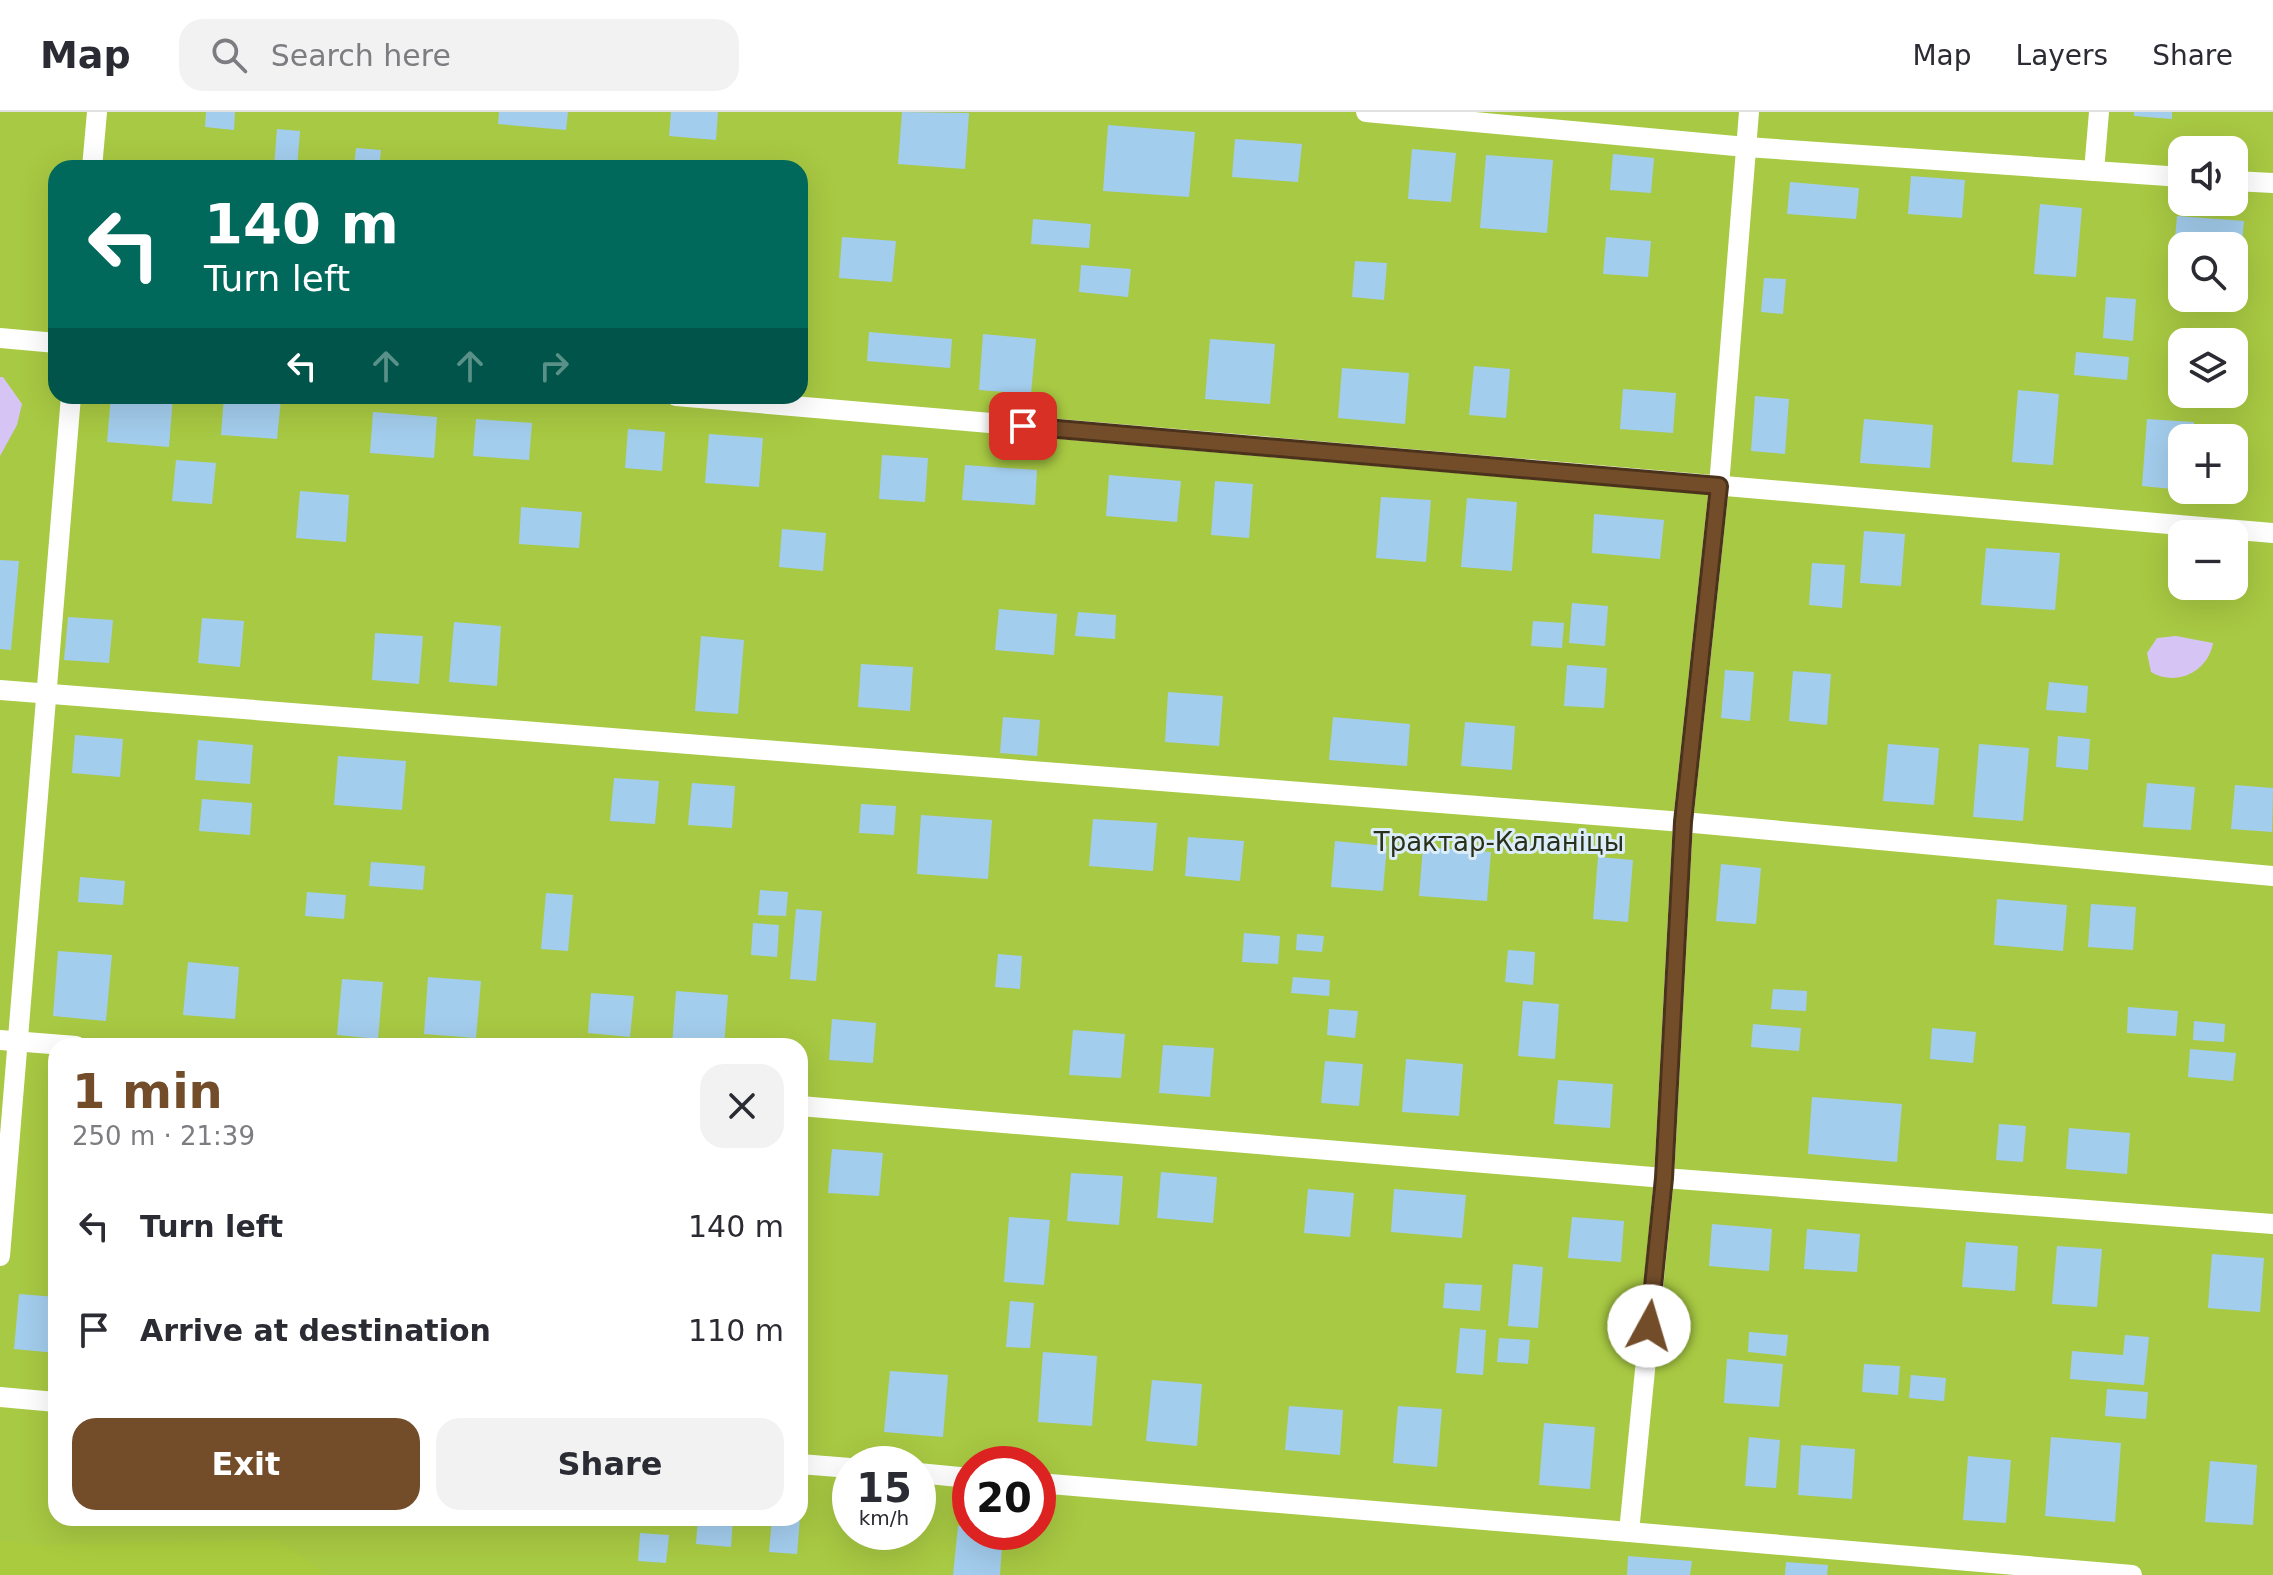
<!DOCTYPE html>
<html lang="en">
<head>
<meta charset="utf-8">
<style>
  body { margin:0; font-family:"DejaVu Sans",sans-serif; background:#f2f2f3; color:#2b2b33; height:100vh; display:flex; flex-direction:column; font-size:30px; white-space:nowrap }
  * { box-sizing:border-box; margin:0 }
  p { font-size:26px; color:#7c7c81 }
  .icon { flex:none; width:44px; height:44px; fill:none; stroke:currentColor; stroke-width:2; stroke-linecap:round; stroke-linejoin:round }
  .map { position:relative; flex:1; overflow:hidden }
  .drawer { position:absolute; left:48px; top:926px; width:760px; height:488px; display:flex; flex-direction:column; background:#fff; border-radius:24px; box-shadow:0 8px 32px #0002 }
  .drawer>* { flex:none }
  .hud { position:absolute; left:48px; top:48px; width:760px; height:244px; border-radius:24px; box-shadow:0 8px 32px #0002; background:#00695c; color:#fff; overflow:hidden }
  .buttons { position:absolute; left:2168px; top:24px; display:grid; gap:16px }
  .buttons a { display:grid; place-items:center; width:80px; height:80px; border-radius:16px; background:#fff; box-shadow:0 8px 32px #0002; font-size:40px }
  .speed { position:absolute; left:832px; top:1334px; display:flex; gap:16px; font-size:40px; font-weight:700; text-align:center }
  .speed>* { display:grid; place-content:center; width:104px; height:104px; border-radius:50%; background:#fff; box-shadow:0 8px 32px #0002; line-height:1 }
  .speed small { font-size:20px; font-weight:400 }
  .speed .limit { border:12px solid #d22; background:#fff; color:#111 }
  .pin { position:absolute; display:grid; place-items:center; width:68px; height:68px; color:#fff; margin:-34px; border-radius:16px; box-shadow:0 4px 12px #0006 }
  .me { position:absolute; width:88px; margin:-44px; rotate:6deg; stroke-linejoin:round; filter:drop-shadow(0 0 6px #0008) }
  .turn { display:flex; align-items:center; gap:28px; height:168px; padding:0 24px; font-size:36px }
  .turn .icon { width:104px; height:104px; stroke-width:2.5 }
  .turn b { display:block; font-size:56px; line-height:68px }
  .lanes { display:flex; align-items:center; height:76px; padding:0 24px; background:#0003; justify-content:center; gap:40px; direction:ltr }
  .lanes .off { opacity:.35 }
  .round { display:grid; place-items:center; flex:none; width:84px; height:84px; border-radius:24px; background:#f2f2f3 }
  .headline { display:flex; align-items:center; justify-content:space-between; height:136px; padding:0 24px }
  h1 { font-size:48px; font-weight:700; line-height:60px; color:#734d2a }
  .button { display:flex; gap:16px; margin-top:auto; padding:16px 24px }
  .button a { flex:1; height:92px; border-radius:24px; background:#734d2a; color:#fff; font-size:32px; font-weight:700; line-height:92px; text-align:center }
  .button a+a { background:#f2f2f3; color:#2b2b33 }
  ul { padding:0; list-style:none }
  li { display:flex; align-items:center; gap:24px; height:104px; padding:0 24px }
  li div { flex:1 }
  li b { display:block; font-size:30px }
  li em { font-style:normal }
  header { display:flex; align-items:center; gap:48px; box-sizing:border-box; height:112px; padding:0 40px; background:#fff; border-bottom:2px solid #e1e1e2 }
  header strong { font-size:38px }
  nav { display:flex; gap:44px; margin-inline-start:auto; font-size:28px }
  .search { width:560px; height:72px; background:#f2f2f3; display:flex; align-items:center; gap:20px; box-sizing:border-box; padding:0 28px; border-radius:24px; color:#7c7c81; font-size:30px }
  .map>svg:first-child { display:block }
  .green { fill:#a8c943; fill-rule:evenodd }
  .forest { fill:#aacb3e }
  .water { fill:#d6c5f4 }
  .building { fill:#a3cded }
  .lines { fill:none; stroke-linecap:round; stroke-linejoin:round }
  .lane { stroke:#fff; stroke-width:20 }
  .route-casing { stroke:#4b321b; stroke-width:20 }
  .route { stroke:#734d2a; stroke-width:14 }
  .labels { text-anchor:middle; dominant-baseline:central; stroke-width:6; stroke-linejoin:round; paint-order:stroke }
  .park-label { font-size:26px; fill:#2a3019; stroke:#dcedfa }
</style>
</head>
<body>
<header>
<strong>Map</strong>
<div class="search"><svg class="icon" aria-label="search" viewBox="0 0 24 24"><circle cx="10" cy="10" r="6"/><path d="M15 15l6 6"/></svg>Search here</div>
<nav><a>Map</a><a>Layers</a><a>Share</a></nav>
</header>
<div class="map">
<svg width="2273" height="1463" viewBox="0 0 2273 1463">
  <rect width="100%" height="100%" fill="#dcedfa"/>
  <path class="green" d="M0,0H2273V1463H0ZM2182,38H2234V90H2182ZM56,56H800V284H56ZM2182,134H2234V186H2182ZM2182,230H2234V282H2182ZM2182,326H2234V378H2182ZM2182,422H2234V474H2182ZM56,934H800V1406H56ZM850,1352H918V1420H850ZM970,1352H1038V1420H970Z"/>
  <path class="forest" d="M0,1428L33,1433L276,1428L328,1463H0Z"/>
  <g class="water">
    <path d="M0,265H3L22,292L17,313L0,344Z"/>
    <path d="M2176,524L2213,531C2208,560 2176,575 2151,560L2147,541L2157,526Z"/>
  </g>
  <g class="building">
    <path d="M206,0H235L234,18L205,15Z"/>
    <path d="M499,0H568L566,18L498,12Z"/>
    <path d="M671,0H718L716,28L669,24Z"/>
    <path d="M902,0L969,1L965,57L898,52Z"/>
    <path d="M2134,0H2172V7L2134,4Z"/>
    <path d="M1108,13L1195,20L1189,85L1103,79Z"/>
    <path d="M277,17L300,19L297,56H274Z"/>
    <path d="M1235,27L1302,32L1298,70L1232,65Z"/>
    <path d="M356,36L381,38L379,56H354Z"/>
    <path d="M1412,37L1456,41L1451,90L1408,87Z"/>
    <path d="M1613,42L1654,46L1651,81L1610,78Z"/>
    <path d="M1486,43L1553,48L1547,121L1480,116Z"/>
    <path d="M1911,64L1965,68L1962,106L1908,102Z"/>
    <path d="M1790,70L1859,76L1856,107L1787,102Z"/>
    <path d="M2040,92L2082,96L2076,165L2034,162Z"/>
    <path d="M2177,104L2244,109L2240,153H2234V134H2182V149L2173,148Z"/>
    <path d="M1033,107L1091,112L1089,136L1031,132Z"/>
    <path d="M842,125L896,129L892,170L839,166Z"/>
    <path d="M1606,125L1651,129L1648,165L1603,162Z"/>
    <path d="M1355,149L1387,151L1384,188L1352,185Z"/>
    <path d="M1081,153L1131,157L1128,185L1079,180Z"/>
    <path d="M1764,166L1786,167L1783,202L1761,200Z"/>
    <path d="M2106,185L2136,187L2133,229L2103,226Z"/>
    <path d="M869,220L952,227L950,256L867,249Z"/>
    <path d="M983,222L1036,227L1031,282L979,278Z"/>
    <path d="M1210,227L1275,232L1270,292L1205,287Z"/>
    <path d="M2076,240L2129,245L2127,268L2074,263Z"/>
    <path d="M1474,254L1510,257L1506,306L1469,303Z"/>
    <path d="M1342,256L1409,261L1405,312L1338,306Z"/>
    <path d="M1623,277L1676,281L1673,321L1620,317Z"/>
    <path d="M2018,278L2059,282L2053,353L2012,350Z"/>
    <path d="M111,284H173L169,335L107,330Z"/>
    <path d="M224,284L281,287L277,327L221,323Z"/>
    <path d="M1755,284L1789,287L1785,342L1751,339Z"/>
    <path d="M373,300L437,305L434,346L370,341Z"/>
    <path d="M476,307L532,311L529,348L473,344Z"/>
    <path d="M1864,307L1933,313L1930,356L1860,351Z"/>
    <path d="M2147,307L2194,310L2193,326H2182V378L2142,374Z"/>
    <path d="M628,317L665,320L662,359L625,356Z"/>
    <path d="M709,322L763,326L759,375L705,371Z"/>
    <path d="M882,343L928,346L925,390L879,387Z"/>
    <path d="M176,348L216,351L212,392L172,389Z"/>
    <path d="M965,353L1037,358L1035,393L962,388Z"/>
    <path d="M1109,363L1181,369L1177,410L1106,404Z"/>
    <path d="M1215,369L1253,372L1249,426L1211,423Z"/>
    <path d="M300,379L349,383L346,430L296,426Z"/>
    <path d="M1381,385L1431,388L1426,450L1376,446Z"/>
    <path d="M1467,386L1517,390L1512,459L1461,455Z"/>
    <path d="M521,395L582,400L579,436L519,432Z"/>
    <path d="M1594,402L1664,408L1660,447L1592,441Z"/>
    <path d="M782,417L826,421L823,459L779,455Z"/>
    <path d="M1864,419L1905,422L1901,474L1860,471Z"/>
    <path d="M1986,436L2060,441L2055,498L1981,493Z"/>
    <path d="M0,448L19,449L11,538L0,537Z"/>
    <path d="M1812,451L1845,453L1842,496L1809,493Z"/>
    <path d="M1572,491L1608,494L1605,534L1569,531Z"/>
    <path d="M999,497L1057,502L1054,543L995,538Z"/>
    <path d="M1078,500L1116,503L1115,527L1075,524Z"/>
    <path d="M68,505L113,508L109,551L64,548Z"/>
    <path d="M202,506L244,509L240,555L198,551Z"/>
    <path d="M1533,509L1564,511L1562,536L1531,534Z"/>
    <path d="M454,510L501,514L497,574L449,570Z"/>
    <path d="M375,521L423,524L419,572L372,568Z"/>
    <path d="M701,524L744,528L738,602L695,599Z"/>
    <path d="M861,552L913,555L910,599L858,595Z"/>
    <path d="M1567,553L1607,556L1604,596L1564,594Z"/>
    <path d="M1725,558L1754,560L1750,609L1721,606Z"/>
    <path d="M1793,559L1831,562L1827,613L1789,609Z"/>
    <path d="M2049,570L2088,574L2086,601L2046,598Z"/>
    <path d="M1168,580L1223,584L1219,634L1165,630Z"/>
    <path d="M1003,605L1040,608L1037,644L1000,641Z"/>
    <path d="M1333,605L1410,612L1407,654L1329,648Z"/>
    <path d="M1465,610L1515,614L1512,658L1461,654Z"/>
    <path d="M75,623L123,627L120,665L72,661Z"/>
    <path d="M2058,624L2090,627L2088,658L2056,655Z"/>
    <path d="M198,628L253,633L250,672L195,668Z"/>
    <path d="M1888,632L1939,636L1934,693L1883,689Z"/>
    <path d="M1979,632L2029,636L2023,709L1973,705Z"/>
    <path d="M338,644L406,649L402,698L334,693Z"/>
    <path d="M614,666L659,669L655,712L610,709Z"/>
    <path d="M692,671L735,674L732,716L688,713Z"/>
    <path d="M2147,671L2195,675L2191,718L2143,715Z"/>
    <path d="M2235,673L2273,676L2272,720L2231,717Z"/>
    <path d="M202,687L252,691L250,723L199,719Z"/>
    <path d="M861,692L896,694L894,723L859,721Z"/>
    <path d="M921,703L992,708L988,767L917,762Z"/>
    <path d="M1093,707L1157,711L1153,759L1089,754Z"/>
    <path d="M1188,725L1244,729L1240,769L1185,764Z"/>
    <path d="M1335,729L1387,734L1383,779L1331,775Z"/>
    <path d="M1423,735L1491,740L1487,789L1419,784Z"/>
    <path d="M1598,745L1633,748L1628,810L1593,807Z"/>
    <path d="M371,750L425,754L423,778L369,774Z"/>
    <path d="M1721,752L1761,756L1756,812L1716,809Z"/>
    <path d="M80,765L125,769L123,793L78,790Z"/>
    <path d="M760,778L788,780L786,804L758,803Z"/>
    <path d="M307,780L346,783L344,807L305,804Z"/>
    <path d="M546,781L573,783L568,839L541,837Z"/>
    <path d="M1997,787L2067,793L2063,839L1994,833Z"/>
    <path d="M2091,792L2136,795L2133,838L2088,835Z"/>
    <path d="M796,797L822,799L816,869L790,867Z"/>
    <path d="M753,811L779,813L777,845L751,843Z"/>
    <path d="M1244,821L1280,824L1278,852L1242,850Z"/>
    <path d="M1297,822L1324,824L1322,840L1296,838Z"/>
    <path d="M1508,838L1535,840L1533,873L1505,870Z"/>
    <path d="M58,839L112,843L106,909L53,904Z"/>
    <path d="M998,842L1022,844L1020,877L995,875Z"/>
    <path d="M188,850L239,855L235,907L183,903Z"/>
    <path d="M428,865L481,869L476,926L424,922Z"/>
    <path d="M1293,865L1330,868L1329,884L1291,881Z"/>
    <path d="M342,867L383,870L378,927L337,923Z"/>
    <path d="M1773,877L1807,879L1806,899L1771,897Z"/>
    <path d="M676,879L728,883L724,934H672Z"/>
    <path d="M591,881L634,884L630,925L588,921Z"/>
    <path d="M1523,889L1559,892L1555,947L1518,944Z"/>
    <path d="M2128,895L2178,899L2176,924L2127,921Z"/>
    <path d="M1329,897L1358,899L1355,926L1327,923Z"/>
    <path d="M832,907L876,911L873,951L829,948Z"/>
    <path d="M2194,909L2225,912L2224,930L2193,928Z"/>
    <path d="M1753,912L1801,916L1799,939L1751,935Z"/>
    <path d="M1932,916L1976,920L1973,951L1930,947Z"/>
    <path d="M1073,918L1125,922L1121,966L1069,963Z"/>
    <path d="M1163,933L1214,936L1210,985L1159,981Z"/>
    <path d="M2190,937L2236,941L2233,969L2188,965Z"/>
    <path d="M1406,947L1463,952L1459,1004L1402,1000Z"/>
    <path d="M1325,949L1363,952L1359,994L1321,991Z"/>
    <path d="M1558,968L1613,972L1610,1016L1554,1012Z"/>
    <path d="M51,983H56V1019H48Z"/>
    <path d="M1812,985L1902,992L1897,1050L1808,1042Z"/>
    <path d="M1999,1012L2026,1014L2023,1050L1996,1048Z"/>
    <path d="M2069,1016L2130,1021L2127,1062L2066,1057Z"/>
    <path d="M800,1026L806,1027L802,1073H800Z"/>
    <path d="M832,1037L883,1041L879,1084L828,1081Z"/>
    <path d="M1161,1060L1217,1065L1213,1111L1157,1106Z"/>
    <path d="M1071,1061L1123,1064L1119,1113L1067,1109Z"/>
    <path d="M1308,1077L1354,1081L1350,1125L1304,1121Z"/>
    <path d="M1394,1077L1466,1083L1462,1126L1391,1120Z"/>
    <path d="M1009,1105L1050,1108L1044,1173L1004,1170Z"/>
    <path d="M1572,1105L1624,1109L1621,1150L1568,1146Z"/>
    <path d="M1712,1112L1772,1117L1769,1159L1709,1154Z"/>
    <path d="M1807,1117L1860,1122L1857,1160L1804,1157Z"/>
    <path d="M1966,1130L2018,1134L2015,1179L1962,1175Z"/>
    <path d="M2057,1134L2102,1137L2097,1195L2052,1192Z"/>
    <path d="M2212,1142L2264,1146L2260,1200L2208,1196Z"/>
    <path d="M1513,1152L1543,1155L1538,1216L1508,1214Z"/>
    <path d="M1445,1171L1482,1173L1480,1199L1443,1196Z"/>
    <path d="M19,1182L56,1185V1241L14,1237Z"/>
    <path d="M1010,1189L1034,1191L1030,1236L1006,1235Z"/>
    <path d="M1460,1216L1486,1218L1483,1263L1456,1261Z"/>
    <path d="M1749,1220L1788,1223L1786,1244L1748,1240Z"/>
    <path d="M2125,1223L2149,1225L2144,1273L2070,1267L2072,1239L2123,1243Z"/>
    <path d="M1499,1226L1530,1228L1528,1252L1497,1250Z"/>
    <path d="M1043,1240L1097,1244L1092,1314L1038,1310Z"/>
    <path d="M1727,1247L1783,1252L1779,1295L1724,1291Z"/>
    <path d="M1864,1252L1900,1254L1898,1283L1862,1280Z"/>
    <path d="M890,1259L948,1263L943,1325L884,1320Z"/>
    <path d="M1911,1263L1946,1266L1944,1289L1909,1286Z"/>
    <path d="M1152,1268L1202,1272L1197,1334L1146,1329Z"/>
    <path d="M2107,1277L2148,1280L2146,1307L2105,1304Z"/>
    <path d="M1289,1294L1343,1298L1340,1343L1285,1338Z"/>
    <path d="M1398,1294L1442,1297L1437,1355L1393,1351Z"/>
    <path d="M1544,1311L1595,1315L1590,1377L1539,1373Z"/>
    <path d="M1749,1325L1780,1328L1776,1376L1745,1374Z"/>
    <path d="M2051,1325L2121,1331L2115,1410L2045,1404Z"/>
    <path d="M1801,1333L1855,1337L1852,1387L1798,1383Z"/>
    <path d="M1968,1344L2011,1348L2006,1411L1963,1408Z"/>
    <path d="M2210,1349L2257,1353L2253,1413L2205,1410Z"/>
    <path d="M698,1406H733L731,1435L696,1432Z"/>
    <path d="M772,1406H800L797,1442L769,1440Z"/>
    <path d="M958,1414L970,1415V1420H1003L1000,1463H953Z"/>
    <path d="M640,1421L669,1423L666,1451L638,1449Z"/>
    <path d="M1628,1444L1692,1449L1690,1463H1627Z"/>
    <path d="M1786,1450L1828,1453L1827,1463H1785Z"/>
  </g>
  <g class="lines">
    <g class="lane">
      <path d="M1366,0L1746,35L2182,65"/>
      <path d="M92,56L97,0"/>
      <path d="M2094,59L2099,0"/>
      <path d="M2234,69L2273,71"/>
      <path d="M0,226L56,231"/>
      <path d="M676,284L2273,421"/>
      <path d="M0,578L1683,710L2273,764"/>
      <path d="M0,928L76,934"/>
      <path d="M800,994L1664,1066L2273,1112"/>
      <path d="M0,1144L71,284"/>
      <path d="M0,1285L56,1290"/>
      <path d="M800,1352L850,1356"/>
      <path d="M918,1361L970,1366"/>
      <path d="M1038,1371L1629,1420L1664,1066L1683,710L1719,374L1749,0"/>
      <path d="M1629,1420L2132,1463"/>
    </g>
  </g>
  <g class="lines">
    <g class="route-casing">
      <path id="route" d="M1023,314L1719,374L1683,710L1664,1066L1649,1214"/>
    </g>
    <use href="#route" class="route"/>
  </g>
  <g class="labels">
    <g class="park-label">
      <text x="1499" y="730">Трактар-Каланіцы</text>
    </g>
  </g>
</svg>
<div class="buttons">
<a><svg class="icon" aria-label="sound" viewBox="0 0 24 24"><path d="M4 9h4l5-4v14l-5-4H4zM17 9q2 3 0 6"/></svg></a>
<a><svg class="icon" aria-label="search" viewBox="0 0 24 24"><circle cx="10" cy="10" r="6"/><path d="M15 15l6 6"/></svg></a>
<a><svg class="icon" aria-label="layers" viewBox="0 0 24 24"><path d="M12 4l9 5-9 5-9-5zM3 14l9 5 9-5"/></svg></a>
<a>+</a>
<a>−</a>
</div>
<div class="speed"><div>15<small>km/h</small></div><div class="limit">20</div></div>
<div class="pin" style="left:1023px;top:314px;background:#d93025"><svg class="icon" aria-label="arrive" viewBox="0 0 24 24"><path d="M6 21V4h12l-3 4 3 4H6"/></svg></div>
<svg class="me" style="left:1649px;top:1214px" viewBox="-20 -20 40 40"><circle r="19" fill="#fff"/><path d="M0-13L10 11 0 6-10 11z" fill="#734d2a"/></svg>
<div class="hud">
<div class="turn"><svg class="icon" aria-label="left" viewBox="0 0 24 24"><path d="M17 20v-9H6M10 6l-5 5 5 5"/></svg><div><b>140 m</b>Turn left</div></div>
<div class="lanes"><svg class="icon" aria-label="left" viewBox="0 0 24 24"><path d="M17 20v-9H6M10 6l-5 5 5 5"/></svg><svg class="icon off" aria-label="ahead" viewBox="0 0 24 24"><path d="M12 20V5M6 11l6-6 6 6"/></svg><svg class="icon off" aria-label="ahead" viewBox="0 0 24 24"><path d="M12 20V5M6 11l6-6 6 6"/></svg><svg class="icon off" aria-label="right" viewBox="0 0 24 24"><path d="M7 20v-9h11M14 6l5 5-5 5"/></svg></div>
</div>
<section class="drawer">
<div class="headline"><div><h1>1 min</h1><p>250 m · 21:39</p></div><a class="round"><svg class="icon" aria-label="close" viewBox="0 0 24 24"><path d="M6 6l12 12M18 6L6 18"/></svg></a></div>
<ul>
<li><svg class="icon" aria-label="left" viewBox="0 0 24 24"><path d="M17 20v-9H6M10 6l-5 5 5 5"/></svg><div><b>Turn left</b></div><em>140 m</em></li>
<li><svg class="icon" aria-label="arrive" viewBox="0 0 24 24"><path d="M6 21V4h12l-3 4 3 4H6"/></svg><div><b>Arrive at destination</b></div><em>110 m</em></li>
</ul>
<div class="button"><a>Exit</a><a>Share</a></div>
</section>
</div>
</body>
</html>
